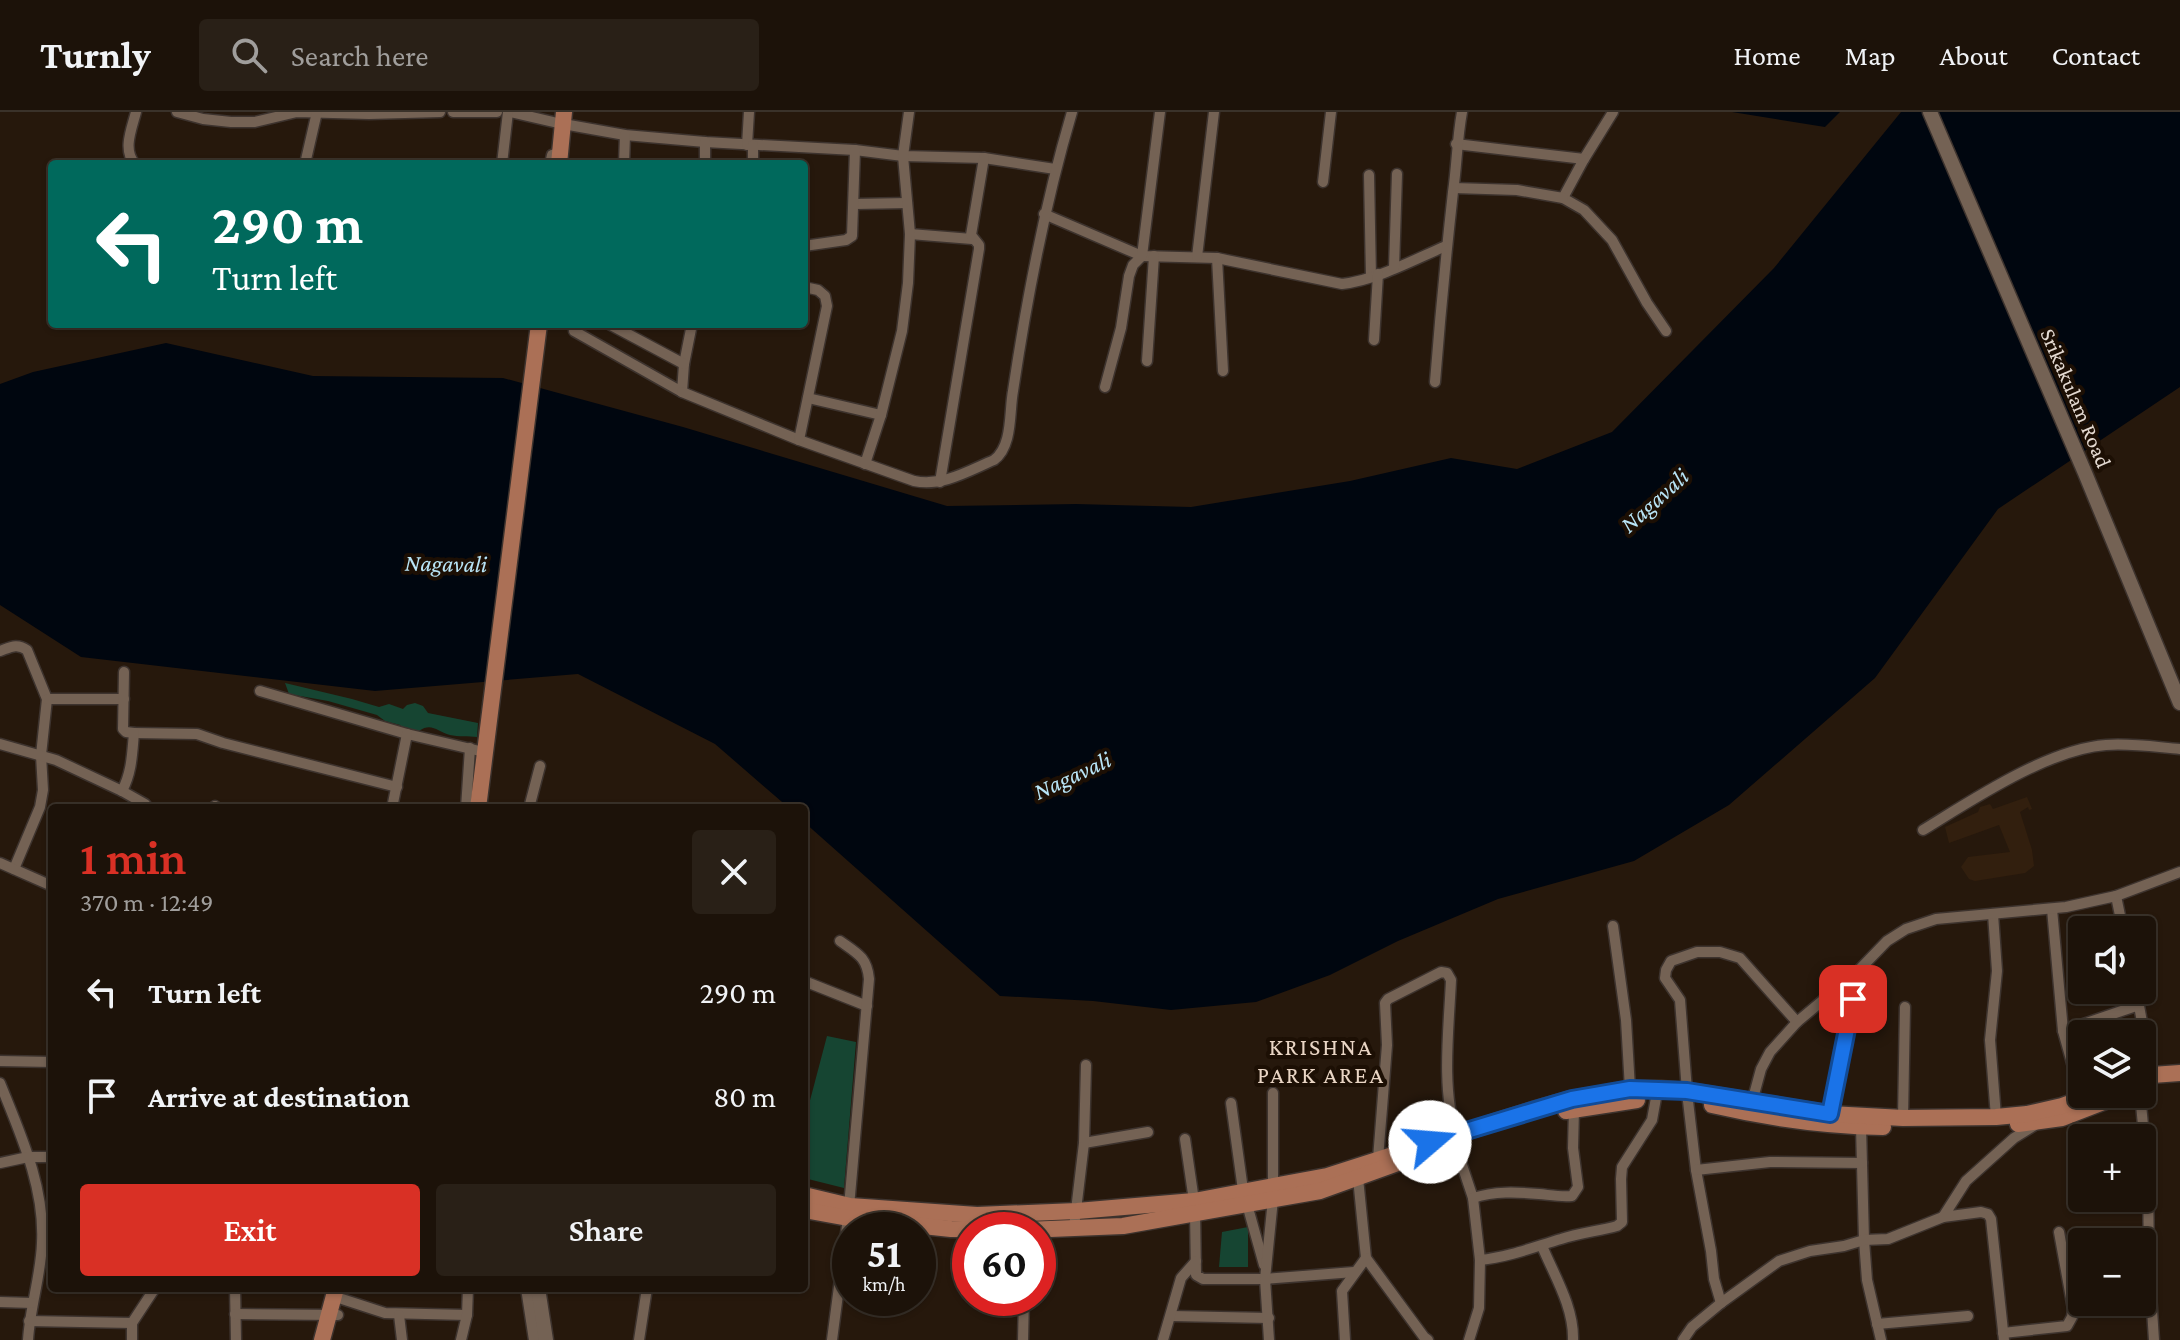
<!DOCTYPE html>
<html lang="en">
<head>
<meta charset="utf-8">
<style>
  body { margin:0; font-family:"Crimson Pro",serif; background:#292017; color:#f1f3f6; height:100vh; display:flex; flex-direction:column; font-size:30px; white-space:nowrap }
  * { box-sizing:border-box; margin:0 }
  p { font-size:26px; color:#a09e9c }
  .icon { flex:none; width:44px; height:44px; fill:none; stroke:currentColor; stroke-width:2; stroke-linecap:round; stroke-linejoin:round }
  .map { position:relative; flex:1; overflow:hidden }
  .sheet { position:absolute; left:48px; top:692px; width:760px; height:488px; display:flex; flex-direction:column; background:#1c1209; border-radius:8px; box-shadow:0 2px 6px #0004,0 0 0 2px #3a322a }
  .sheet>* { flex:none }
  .top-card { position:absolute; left:48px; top:48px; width:760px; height:168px; border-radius:8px; box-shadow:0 2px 6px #0004,0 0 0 2px #3a322a; background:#00695c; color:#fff; overflow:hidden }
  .tools { position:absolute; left:2068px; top:804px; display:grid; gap:16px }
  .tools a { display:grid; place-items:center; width:88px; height:88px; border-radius:8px; background:#1c1209; box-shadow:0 2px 6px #0004,0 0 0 2px #3a322a; font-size:40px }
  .speed { position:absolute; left:832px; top:1100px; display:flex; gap:16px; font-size:40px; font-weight:700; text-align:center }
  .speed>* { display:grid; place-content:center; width:104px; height:104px; border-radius:50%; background:#1c1209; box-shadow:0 2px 6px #0004,0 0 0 2px #3a322a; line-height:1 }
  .speed small { font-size:20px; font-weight:400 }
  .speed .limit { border:12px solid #d22; background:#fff; color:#111 }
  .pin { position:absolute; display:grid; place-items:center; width:68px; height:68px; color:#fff; margin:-34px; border-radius:16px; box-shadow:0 4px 12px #0006 }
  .me { position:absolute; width:88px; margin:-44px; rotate:72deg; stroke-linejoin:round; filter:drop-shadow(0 0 6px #0008) }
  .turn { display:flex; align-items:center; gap:28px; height:168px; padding:0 32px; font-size:36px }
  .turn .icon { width:104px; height:104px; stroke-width:2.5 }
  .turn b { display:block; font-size:56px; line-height:68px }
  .round { display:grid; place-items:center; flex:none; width:84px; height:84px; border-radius:8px; background:#292017 }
  .headline { display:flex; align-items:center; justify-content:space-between; height:136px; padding:0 32px }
  h1 { font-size:48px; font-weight:600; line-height:60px; color:#d93025 }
  .action { display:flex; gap:16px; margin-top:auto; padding:16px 32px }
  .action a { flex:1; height:92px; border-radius:8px; background:#d93025; color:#fff; font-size:32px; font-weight:600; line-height:92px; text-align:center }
  .action a+a { background:#292017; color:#f1f3f6 }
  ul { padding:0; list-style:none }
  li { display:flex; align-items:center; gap:24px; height:104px; padding:0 32px }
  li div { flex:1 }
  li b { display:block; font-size:30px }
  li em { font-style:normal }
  header { display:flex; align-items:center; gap:48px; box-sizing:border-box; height:112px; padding:0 40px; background:#1c1209; border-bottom:2px solid #3a322a }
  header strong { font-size:38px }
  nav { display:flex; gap:44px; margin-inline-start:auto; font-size:28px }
  .search { width:560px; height:72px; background:#292017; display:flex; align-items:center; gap:20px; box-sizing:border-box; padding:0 28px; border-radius:8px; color:#a09e9c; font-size:30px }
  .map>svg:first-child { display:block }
  .built { fill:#321f0e }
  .green { fill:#164532 }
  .water { fill:#00060f }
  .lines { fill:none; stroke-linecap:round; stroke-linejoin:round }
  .street-casing { stroke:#3d332e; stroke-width:13 }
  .secondary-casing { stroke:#3d332e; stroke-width:17 }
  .primary-casing { stroke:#3d332e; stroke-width:19 }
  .street { stroke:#746254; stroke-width:10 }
  .secondary { stroke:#746254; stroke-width:14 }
  .primary { stroke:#ab7056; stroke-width:16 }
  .route-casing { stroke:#114b97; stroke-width:20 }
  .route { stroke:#1a73e8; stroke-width:14 }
  .labels { text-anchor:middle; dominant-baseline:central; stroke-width:8; stroke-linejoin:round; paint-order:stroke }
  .street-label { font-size:22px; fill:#e4dad2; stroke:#1c0f04 }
  .water-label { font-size:24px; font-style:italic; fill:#b9e5f7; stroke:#1c0f04 }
  .neighbourhood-label { font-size:24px; letter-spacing:2px; fill:#e9d5c4; stroke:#1c0f04 }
</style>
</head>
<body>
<header>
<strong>Turnly</strong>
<div class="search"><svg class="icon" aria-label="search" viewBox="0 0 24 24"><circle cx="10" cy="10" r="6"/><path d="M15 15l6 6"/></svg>Search here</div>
<nav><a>Home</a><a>Map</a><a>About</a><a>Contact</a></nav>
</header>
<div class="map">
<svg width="2180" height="1228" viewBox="0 0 2180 1228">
  <rect width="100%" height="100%" fill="#26180c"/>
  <path class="built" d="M2027,685L2032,697L2029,698L2028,695L2020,700L2032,738L2034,754L2025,761L1975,769L1969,767L1961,755L1968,745L2010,740L1999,713L1949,731L1945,715L1978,700L1980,695L1990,692L1993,697Z"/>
  <g class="green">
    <path d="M285,571L352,587L379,595L389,592L403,597L407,593L415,591L423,594L428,601L478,611L477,625C469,624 458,625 450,623C437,620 432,610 419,619L402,615L400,613L385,609L377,603L328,589L289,582Z"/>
    <path d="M827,924L856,930L844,1076L804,1066V1047L808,1028L804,1026V996H808Z"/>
    <path d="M1248,1115V1155H1219L1222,1120Z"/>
  </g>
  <g class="water">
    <path d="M1732,0H1840L1825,15Z"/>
    <path d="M1901,0H2180V275L1998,397L1875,566L1729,693L1634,749L1498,787L1398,829L1330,863L1256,890L1171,898L1093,889L1000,884L804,710V696H789L715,632L578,562L375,579L81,545L0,493V272L33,260L166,231L313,264L503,266L683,315L947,394L1076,392L1191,395L1350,369L1451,346L1517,357L1612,320L1774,156Z"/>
  </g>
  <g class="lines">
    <g class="street-casing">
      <g id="street">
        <path d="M177,0L203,7L231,10H255L297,0L369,2L440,0"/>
        <path d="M453,0H497"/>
        <path d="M510,0L562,12"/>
        <path d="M569,13L625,23L705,30L855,38L903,44L984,46L1055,57"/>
        <path d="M705,30V52"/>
        <path d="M1456,32L1584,47L1613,0"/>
        <path d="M747,33L749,0"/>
        <path d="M753,33V52"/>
        <path d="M1584,47L1563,86L1584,98L1612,128L1647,191L1666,219"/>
        <path d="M135,52C122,38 132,16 136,0"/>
        <path d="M305,52L317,0"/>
        <path d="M502,52L508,0"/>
        <path d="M550,52L552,43L561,40"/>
        <path d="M624,52L625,23"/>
        <path d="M1369,63L1371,165"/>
        <path d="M1323,70L1331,0"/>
        <path d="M1454,76L1517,78L1563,86"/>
        <path d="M855,92L907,91"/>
        <path d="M1044,102L1142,144L1217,146L1342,172C1377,168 1413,148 1446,134"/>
        <path d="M910,122L972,127"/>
        <path d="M804,134L846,128L852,124L855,38"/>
        <path d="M1197,145L1214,0"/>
        <path d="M1217,146L1223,259"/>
        <path d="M1394,156L1397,62"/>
        <path d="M581,212L574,219L682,280L684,252L692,212"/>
        <path d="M609,212L684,252"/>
        <path d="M1374,228L1378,162"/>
        <path d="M1147,249L1154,144"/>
        <path d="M1435,270C1440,206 1446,143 1453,80C1457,52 1457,27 1462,0"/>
        <path d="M1105,275L1121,216L1129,164L1133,153L1142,144L1160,0"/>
        <path d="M682,280L799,328L914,369C942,375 968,359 994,348C1013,334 1009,300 1013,279C1027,185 1045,91 1072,0"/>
        <path d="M808,286L881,303"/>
        <path d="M799,328L827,194L825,184L818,178L804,175"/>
        <path d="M865,352L881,303L902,219L908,171L910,122L903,44L909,0"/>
        <path d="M940,370L979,137V133L971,123L984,46"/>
        <path d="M0,539C11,535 17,531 27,538L47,587L41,643L43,678L40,695L14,757"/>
        <path d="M260,579L407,622L484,640"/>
        <path d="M47,587H124"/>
        <path d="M134,621L197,622L223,631L397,675"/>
        <path d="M0,632L56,648L122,679L145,692L148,696"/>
        <path d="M122,679C132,660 132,642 134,621L126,620L123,617L124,560"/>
        <path d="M215,696V694"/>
        <path d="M392,696L407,622"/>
        <path d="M466,696L470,636"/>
        <path d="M529,696L540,654"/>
        <path d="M1923,718C1972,688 2048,637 2106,633C2130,631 2156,635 2180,637"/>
        <path d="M0,751L52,774"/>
        <path d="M2116,784L2123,818"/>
        <path d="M2052,797L2063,919L2082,987"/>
        <path d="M1993,802L1997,859L1990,928L1996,1005"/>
        <path d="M1613,814L1626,908L1630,977"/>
        <path d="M804,869L867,894"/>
        <path d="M2136,878L2152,963"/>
        <path d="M2063,919L2139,893"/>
        <path d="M0,949L52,950"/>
        <path d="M0,971C20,1021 45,1075 42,1131C41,1163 30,1195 28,1228"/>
        <path d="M1687,979L1680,888L1665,866L1666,858L1671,849L1697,840H1720L1740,846L1797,910"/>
        <path d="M2140,982L2148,1065L2149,1152L2154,1228"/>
        <path d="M1688,989L1696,1058L1711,1139L1714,1167L1721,1191"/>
        <path d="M1752,990L1761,957L1770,940L1797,910L1859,858L1887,829L1906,817L1936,807L2066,795L2116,784L2180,760"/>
        <path d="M1231,991L1243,1078L1264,1153"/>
        <path d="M1830,1002L1859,859"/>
        <path d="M1903,1006L1905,895"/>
        <path d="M1861,1015L1864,1128L1867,1168L1881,1228"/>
        <path d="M1185,1027L1194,1089"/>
        <path d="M1454,1029L1473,1086L1480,1148C1509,1145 1534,1135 1561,1127C1579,1121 1599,1119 1617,1114L1622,1110L1621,1067L1622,1055L1652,1008L1656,986"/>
        <path d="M1084,1031L1148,1020"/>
        <path d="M1378,1047L1387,933L1385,891L1388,887L1441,860L1447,861L1451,868C1449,914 1441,978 1456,1021"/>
        <path d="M0,1051L28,1045H52"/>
        <path d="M1696,1058L1770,1050L1862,1051"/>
        <path d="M1358,1066L1366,1146L1424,1225L1428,1228"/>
        <path d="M1473,1086C1495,1079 1516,1080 1539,1082C1550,1083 1560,1085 1572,1084L1578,1075L1573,1036L1574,997"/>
        <path d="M1195,1100L1196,1163L1203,1167H1265L1354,1160"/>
        <path d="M1074,1115L1084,1031L1086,953"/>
        <path d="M1542,1134C1554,1163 1574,1195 1573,1228"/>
        <path d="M235,1176L236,1228"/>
        <path d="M342,1187L385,1201L467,1203"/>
        <path d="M0,1190L32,1191"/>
        <path d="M235,1202L338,1203"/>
        <path d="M399,1203L402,1228"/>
        <path d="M1172,1204L1269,1206"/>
        <path d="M29,1209L132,1211"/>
        <path d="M1877,1212L1968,1204"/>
        <path d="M2003,1221L2067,1214L2072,1205L2073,1197L2059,1120"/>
        <path d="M132,1228V1211L155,1176"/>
        <path d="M461,1228L467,1203L468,1176"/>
        <path d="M639,1228L647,1176"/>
        <path d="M832,1228L848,1106L869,867C867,845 857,841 840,829"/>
        <path d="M1023,1228L1024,1186"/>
        <path d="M1163,1228L1181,1166L1196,1149"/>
        <path d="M1269,1228L1265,1167L1273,1087V981"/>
        <path d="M1345,1228L1342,1179L1366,1146"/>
        <path d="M1469,1228L1479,1196L1480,1148"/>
        <path d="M1683,1228L1692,1215L1721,1191L1779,1149L1810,1139L1844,1134L1864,1128L1888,1127L1943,1105"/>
        <path d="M2004,1228L1991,1107L1988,1102L1981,1100L1943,1105L1966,1069L2014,1026L2035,1013"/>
      </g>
    </g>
    <g class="secondary-casing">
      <g id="secondary">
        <path d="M1930,0L2085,361L2180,591"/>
        <path d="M528,1176L536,1228"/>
        <path d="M538,1176L546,1228"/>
      </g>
    </g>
    <g class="primary-casing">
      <g id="primary">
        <path d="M559,52L564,0"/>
        <path d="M478,696L539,212"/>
        <path d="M2142,966L2152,963L2180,961"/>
        <path d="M1712,993C1768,1006 1825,1014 1883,1015"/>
        <path d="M1566,999L1637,988"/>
        <path d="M2018,1012L2062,1006L2124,982"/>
        <path d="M804,1083L850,1094L977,1103L1077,1099L1194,1089L1327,1064L1533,998L1572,987L1630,977H1661L1687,979L1830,1002L1903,1006L1996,1005L2027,1002L2062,994L2095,982"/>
        <path d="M804,1098L848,1106L951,1117L1024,1118"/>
        <path d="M1026,1118L1123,1114L1320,1079L1406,1048"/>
        <path d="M322,1228L336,1176"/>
      </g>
    </g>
    <use href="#street" class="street"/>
    <use href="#secondary" class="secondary"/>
    <use href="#primary" class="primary"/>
  </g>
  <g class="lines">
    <g class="route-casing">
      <path id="route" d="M1430,1030L1572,987L1630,977L1687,979L1830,1002L1853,887"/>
    </g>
    <use href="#route" class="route"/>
  </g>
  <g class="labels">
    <g class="street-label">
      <text transform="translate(2076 286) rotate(67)">Srikakulam Road</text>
    </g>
    <g class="water-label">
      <text transform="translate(1654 388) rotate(-42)">Nagavali</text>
      <text transform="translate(446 451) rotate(1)">Nagavali</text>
      <text transform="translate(1072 663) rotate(-25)">Nagavali</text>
    </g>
    <g class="neighbourhood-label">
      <text x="1321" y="934">KRISHNA<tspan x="1321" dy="28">PARK AREA</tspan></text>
    </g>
  </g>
</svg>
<div class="tools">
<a><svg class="icon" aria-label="sound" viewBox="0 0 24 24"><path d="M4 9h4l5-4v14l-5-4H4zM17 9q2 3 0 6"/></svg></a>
<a><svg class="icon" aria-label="layers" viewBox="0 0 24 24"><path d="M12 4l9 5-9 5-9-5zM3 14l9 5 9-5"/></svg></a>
<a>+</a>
<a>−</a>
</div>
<div class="speed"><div>51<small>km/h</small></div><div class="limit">60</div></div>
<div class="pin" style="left:1853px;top:887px;background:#d93025"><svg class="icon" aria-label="arrive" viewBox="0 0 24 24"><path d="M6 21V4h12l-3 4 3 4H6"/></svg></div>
<svg class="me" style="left:1430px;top:1030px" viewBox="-20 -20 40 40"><circle r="19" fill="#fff"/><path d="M0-13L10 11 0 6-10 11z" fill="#1a73e8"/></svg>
<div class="top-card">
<div class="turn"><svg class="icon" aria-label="left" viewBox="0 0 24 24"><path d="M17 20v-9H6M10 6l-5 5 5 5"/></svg><div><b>290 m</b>Turn left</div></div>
</div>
<section class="sheet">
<div class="headline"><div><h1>1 min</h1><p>370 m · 12:49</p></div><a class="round"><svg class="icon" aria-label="close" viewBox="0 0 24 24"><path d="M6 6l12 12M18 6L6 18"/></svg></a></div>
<ul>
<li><svg class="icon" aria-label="left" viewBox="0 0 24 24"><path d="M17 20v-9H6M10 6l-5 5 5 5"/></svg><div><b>Turn left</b></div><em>290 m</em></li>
<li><svg class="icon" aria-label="arrive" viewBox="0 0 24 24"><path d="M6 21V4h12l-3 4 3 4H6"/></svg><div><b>Arrive at destination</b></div><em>80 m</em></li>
</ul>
<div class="action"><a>Exit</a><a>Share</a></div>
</section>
</div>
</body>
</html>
